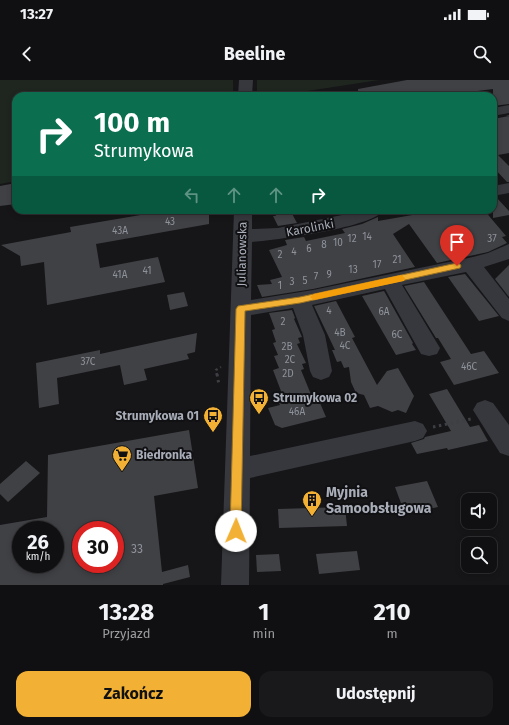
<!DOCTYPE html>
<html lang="pl">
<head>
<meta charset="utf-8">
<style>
  body { margin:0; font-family:"Fira Sans",sans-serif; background:#19191b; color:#f1f3f6; height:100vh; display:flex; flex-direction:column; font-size:15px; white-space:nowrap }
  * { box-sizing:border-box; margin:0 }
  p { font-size:13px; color:#9c9d9f }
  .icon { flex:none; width:22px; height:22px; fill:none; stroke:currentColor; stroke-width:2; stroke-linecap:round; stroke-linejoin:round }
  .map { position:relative; height:505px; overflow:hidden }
  .sheet { display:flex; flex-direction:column; background:#101012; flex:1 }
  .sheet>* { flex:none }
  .hud { position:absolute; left:12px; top:12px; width:485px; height:122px; border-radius:12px; box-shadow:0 2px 6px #0003,0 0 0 1px #303032; background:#0b6e4f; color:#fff; overflow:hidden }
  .buttons { position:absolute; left:461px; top:413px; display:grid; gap:8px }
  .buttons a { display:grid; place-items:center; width:36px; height:36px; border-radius:8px; background:#101012; box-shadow:0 2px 6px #0003,0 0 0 1px #303032; font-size:20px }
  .speed { position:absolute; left:12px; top:441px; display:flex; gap:8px; font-size:20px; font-weight:700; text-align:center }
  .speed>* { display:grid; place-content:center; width:52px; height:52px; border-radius:50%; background:#101012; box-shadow:0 2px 6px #0003,0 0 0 1px #303032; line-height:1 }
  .speed small { font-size:10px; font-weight:400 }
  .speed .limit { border:6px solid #d22; background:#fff; color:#111 }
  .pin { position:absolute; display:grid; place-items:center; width:34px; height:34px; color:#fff; margin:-41px -17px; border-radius:50% 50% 50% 0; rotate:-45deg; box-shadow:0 0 4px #0007 }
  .pin .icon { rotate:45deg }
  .me { position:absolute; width:44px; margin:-22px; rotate:1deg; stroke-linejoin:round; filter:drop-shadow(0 0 3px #0008) }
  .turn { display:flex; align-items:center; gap:14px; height:84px; padding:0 16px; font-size:18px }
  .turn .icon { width:52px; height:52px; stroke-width:2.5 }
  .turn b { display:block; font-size:28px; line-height:34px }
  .lanes { display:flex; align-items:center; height:38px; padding:0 16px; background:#0003; justify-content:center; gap:20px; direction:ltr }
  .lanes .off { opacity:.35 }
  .eta { display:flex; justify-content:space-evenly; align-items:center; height:68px; text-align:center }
  .eta b { font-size:24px; font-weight:700; line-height:28px }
  .cta { display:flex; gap:8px; margin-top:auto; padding:8px 16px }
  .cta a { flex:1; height:46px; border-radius:12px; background:#f2b134; color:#111; font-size:16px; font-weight:700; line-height:46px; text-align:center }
  .cta a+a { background:#19191b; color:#f1f3f6 }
  .status { display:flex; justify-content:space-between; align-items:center; height:28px; padding:0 20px; background:#101012; direction:ltr }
  .status svg { height:11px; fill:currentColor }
  header { display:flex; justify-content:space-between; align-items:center; height:52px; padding:0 16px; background:#101012; font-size:18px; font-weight:700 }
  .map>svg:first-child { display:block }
  .green { fill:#1e261f }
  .building { fill:#404145; fill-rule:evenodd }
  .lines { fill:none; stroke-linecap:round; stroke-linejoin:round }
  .path-far1 { stroke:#3d3f44; stroke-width:2.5; stroke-dasharray:2 3; stroke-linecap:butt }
  .path { stroke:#3d3f44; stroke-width:3; stroke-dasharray:2.5 3.5; stroke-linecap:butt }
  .minor { fill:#37383d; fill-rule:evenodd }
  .route { fill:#f2b134; stroke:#9d7322 }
  .slow { fill:#f59e0b }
  .labels { text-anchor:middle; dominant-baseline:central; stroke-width:4; stroke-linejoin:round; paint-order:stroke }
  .number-label { font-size:10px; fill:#8e929b }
  .street-label { font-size:12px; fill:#a8adb8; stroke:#111113 }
  .poi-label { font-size:12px; font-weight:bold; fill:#a8adb8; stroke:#111113; text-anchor:start }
  .near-number-label { font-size:12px; fill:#8e929b }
  .near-poi-label { font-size:14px; font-weight:bold; fill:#a8adb8; stroke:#111113; text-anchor:start }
</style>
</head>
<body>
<div class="status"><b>13:27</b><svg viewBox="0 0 49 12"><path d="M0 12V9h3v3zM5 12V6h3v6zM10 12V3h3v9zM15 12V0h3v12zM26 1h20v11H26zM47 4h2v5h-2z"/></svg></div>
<header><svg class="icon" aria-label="back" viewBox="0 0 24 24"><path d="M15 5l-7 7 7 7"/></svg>Beeline<svg class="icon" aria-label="search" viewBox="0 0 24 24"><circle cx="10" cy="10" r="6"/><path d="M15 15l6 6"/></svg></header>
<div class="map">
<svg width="509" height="505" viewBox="0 0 509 505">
  <rect width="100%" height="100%" fill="#161618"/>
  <g class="green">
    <path d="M0,0H233V16H16V101L0,104Z"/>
    <path d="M257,0H379L275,16H257Z"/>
  </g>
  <g class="building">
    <path d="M407,0H509V24L493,26V9L439,16H358V9Z"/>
    <path d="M506,35H509V73L498,75L509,86V102H507L493,87V39L509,36Z"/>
    <path d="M16,103V124L0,126V106Z"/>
    <path d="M493,117H496L509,131V135L493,138Z"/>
    <path d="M170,130H209V144L96,164L100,188L158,177L165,202L47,225L44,182L21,186L20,176L1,165L71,152L70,147Z"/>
    <path d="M273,130H290L297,143L278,146L273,136H276Z"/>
    <path d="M441,130H484L506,156L502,157L507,163L488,172L437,183L409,144L393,154L415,187L313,209L262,217L257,205L272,204L270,200L282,197L269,170L287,165L285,160L304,157L306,161L345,153L342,149L362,144L378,137V141Z"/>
    <path d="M509,185V217L495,199Z"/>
    <path d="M465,194L499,236L479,241L448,197Z"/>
    <path d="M424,202L471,274L484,271L499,293L454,305L440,282L451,279L438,258H436L404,206Z"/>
    <path d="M384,211L413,263L412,264L416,270L396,275L362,216Z"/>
    <path d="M184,212L188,226L170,230L167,215Z"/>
    <path d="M336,221L355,257L352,258L377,305L387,291L398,288L414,316L406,333L398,330L392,332L378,326L370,328L364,315L356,313L351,302L349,287L344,288L341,281L337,282L332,270H335L314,226Z"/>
    <path d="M292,230L295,238L294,239L302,257L298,258L300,263L297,264L306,283L302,284L304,289L301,290L312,317L317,316L326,337L282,348L275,345L268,328L280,325L278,321L284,319L273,290L279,288L274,276L278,275L273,263L276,262L272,250L275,249L269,233Z"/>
    <path d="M197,253L195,272L187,274L189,279L144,289L147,300L124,305L120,285L57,298L59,324L39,328L36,283L100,270V274Z"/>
    <path d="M447,309L470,347L479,345L488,361L448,370L447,368L417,374L411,363L424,359L425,357L451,351L429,314Z"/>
    <path d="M189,350L198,408L154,416L162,492L188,485L190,497L163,504V505H0V445L47,437L48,375ZM21,450H55V484H21ZM81,450H115V484H81Z"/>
    <path d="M26,381L40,393L8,422L0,414V404Z"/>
    <path d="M427,401L438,427L405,434L395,407Z"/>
    <path d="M345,427L347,446L279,448L278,429Z"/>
    <path d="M357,471L360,490L319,494L316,474Z"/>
    <path d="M279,474L281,491L257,492L256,475Z"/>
  </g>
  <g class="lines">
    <path class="path-far1" d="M217,295L216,290L221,287"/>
    <g class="path">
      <path d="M217,294L219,305"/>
      <path d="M433,347L471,339"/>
    </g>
    <g class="minor">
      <path d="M239,0H253L252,16H238Z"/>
      <path d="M509,25V33L493,36V28Z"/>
      <path d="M509,103V113L493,116V106Z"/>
      <path d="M234,130H252V149L278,148L352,133L359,130H384C372,148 275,160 252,162L251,220L313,210L473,177L488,173L509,164V179L484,187L509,219V241L502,238L466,192L402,205L440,268L437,274L429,276L421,274L385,209L312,225L325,255L332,291L329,297L321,300L313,297L310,291L303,255L293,228L251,235L250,376L415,341L423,344L427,351L423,358L415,361L250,398L249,505H221Z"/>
      <path d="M485,320L493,323L509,345V376L500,373L473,330L477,323Z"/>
    </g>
  </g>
  <path class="route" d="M457,183L460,184L461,186L460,188L300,223L245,231L241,451L240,455L236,457L232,455L230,451L236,229L238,226L300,217Z"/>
  <path class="slow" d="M401,195L405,198L404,201L314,220L310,217L314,214Z"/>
  <defs>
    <g id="bus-pin" transform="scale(1)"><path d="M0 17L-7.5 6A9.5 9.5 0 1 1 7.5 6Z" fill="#f2b134" stroke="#111113"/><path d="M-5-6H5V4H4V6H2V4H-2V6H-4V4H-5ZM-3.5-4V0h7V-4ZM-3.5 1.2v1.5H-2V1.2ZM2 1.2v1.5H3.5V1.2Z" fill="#111"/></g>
    <g id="supermarket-pin" transform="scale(1)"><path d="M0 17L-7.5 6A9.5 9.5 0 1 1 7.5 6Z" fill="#f2b134" stroke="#111113"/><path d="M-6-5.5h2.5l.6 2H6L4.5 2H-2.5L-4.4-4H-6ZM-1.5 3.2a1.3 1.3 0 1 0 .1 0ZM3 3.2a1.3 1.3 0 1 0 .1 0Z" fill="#111"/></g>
    <g id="building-pin" transform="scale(1)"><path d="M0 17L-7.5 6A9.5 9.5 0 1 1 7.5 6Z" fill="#f2b134" stroke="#111113"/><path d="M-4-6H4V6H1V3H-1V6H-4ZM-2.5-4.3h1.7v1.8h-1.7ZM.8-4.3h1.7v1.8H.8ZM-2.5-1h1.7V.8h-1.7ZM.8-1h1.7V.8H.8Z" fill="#111"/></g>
  </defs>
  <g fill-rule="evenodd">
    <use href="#bus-pin" x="259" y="318"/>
    <use href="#bus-pin" x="213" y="336"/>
    <use href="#supermarket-pin" x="122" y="375"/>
    <use href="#building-pin" x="312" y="420"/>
  </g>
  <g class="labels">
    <g class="number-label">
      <text x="170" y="142">43</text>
      <text x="120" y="151">43A</text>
      <text x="367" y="157">14</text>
      <text x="352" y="159">12</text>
      <text x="492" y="159">37</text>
      <text x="338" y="163">10</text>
      <text x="324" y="165">8</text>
      <text x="309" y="169">6</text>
      <text x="294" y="172">4</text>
      <text x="280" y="175">2</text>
      <text x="397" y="180">21</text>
      <text x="377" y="185">17</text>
      <text x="353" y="190">13</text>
      <text x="147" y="191">41</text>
      <text x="120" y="195">41A</text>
      <text x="329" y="195">9</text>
      <text x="316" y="197">7</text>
      <text x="305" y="201">5</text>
      <text x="292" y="202">3</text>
      <text x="280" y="206">1</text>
      <text x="329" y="231">4</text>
      <text x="384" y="232">6A</text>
      <text x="283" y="242">2</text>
      <text x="340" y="253">4B</text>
      <text x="397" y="255">6C</text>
      <text x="345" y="266">4C</text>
      <text x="287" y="267">2B</text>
      <text x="290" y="280">2C</text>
      <text x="88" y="282">37C</text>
      <text x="469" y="287">46C</text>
      <text x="288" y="294">2D</text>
      <text x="297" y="332">46A</text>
    </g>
    <g class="street-label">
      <text transform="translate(310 148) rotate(-11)">Karolinki</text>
      <text transform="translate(242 174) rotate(-89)">Julianowska</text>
    </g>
    <g class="poi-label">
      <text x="273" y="318">Strumykowa 02</text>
      <text x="199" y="336" text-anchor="end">Strumykowa 01</text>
      <text x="136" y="375">Biedronka</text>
    </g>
    <g class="near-number-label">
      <text x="137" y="469">33</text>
    </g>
    <g class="near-poi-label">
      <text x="326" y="412">Myjnia<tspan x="326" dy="16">Samoobsługowa</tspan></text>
    </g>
  </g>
</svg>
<div class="buttons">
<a><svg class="icon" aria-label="sound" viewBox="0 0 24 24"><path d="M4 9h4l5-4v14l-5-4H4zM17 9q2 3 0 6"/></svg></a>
<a><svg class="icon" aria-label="search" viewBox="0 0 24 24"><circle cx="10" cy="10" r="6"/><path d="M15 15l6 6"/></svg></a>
</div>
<div class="speed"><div>26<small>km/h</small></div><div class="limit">30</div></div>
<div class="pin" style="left:457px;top:186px;background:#d93025"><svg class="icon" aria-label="arrive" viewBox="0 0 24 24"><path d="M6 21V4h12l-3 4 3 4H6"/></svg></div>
<svg class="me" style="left:236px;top:451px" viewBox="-20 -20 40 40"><circle r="19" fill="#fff"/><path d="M0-13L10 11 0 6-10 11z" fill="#f2b134"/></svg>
<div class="hud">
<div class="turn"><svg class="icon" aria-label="right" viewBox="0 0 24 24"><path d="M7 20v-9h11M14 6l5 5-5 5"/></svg><div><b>100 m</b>Strumykowa</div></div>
<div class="lanes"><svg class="icon off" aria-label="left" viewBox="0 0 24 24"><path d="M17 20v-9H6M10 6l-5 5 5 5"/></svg><svg class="icon off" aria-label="ahead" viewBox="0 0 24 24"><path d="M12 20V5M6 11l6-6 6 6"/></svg><svg class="icon off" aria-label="ahead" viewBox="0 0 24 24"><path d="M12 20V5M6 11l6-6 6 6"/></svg><svg class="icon" aria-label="right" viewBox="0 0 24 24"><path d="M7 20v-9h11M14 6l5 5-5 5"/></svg></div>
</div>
</div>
<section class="sheet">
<div class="eta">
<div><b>13:28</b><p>Przyjazd</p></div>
<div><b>1</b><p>min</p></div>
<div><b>210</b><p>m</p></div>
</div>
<div class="cta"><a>Zakończ</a><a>Udostępnij</a></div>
</section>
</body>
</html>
